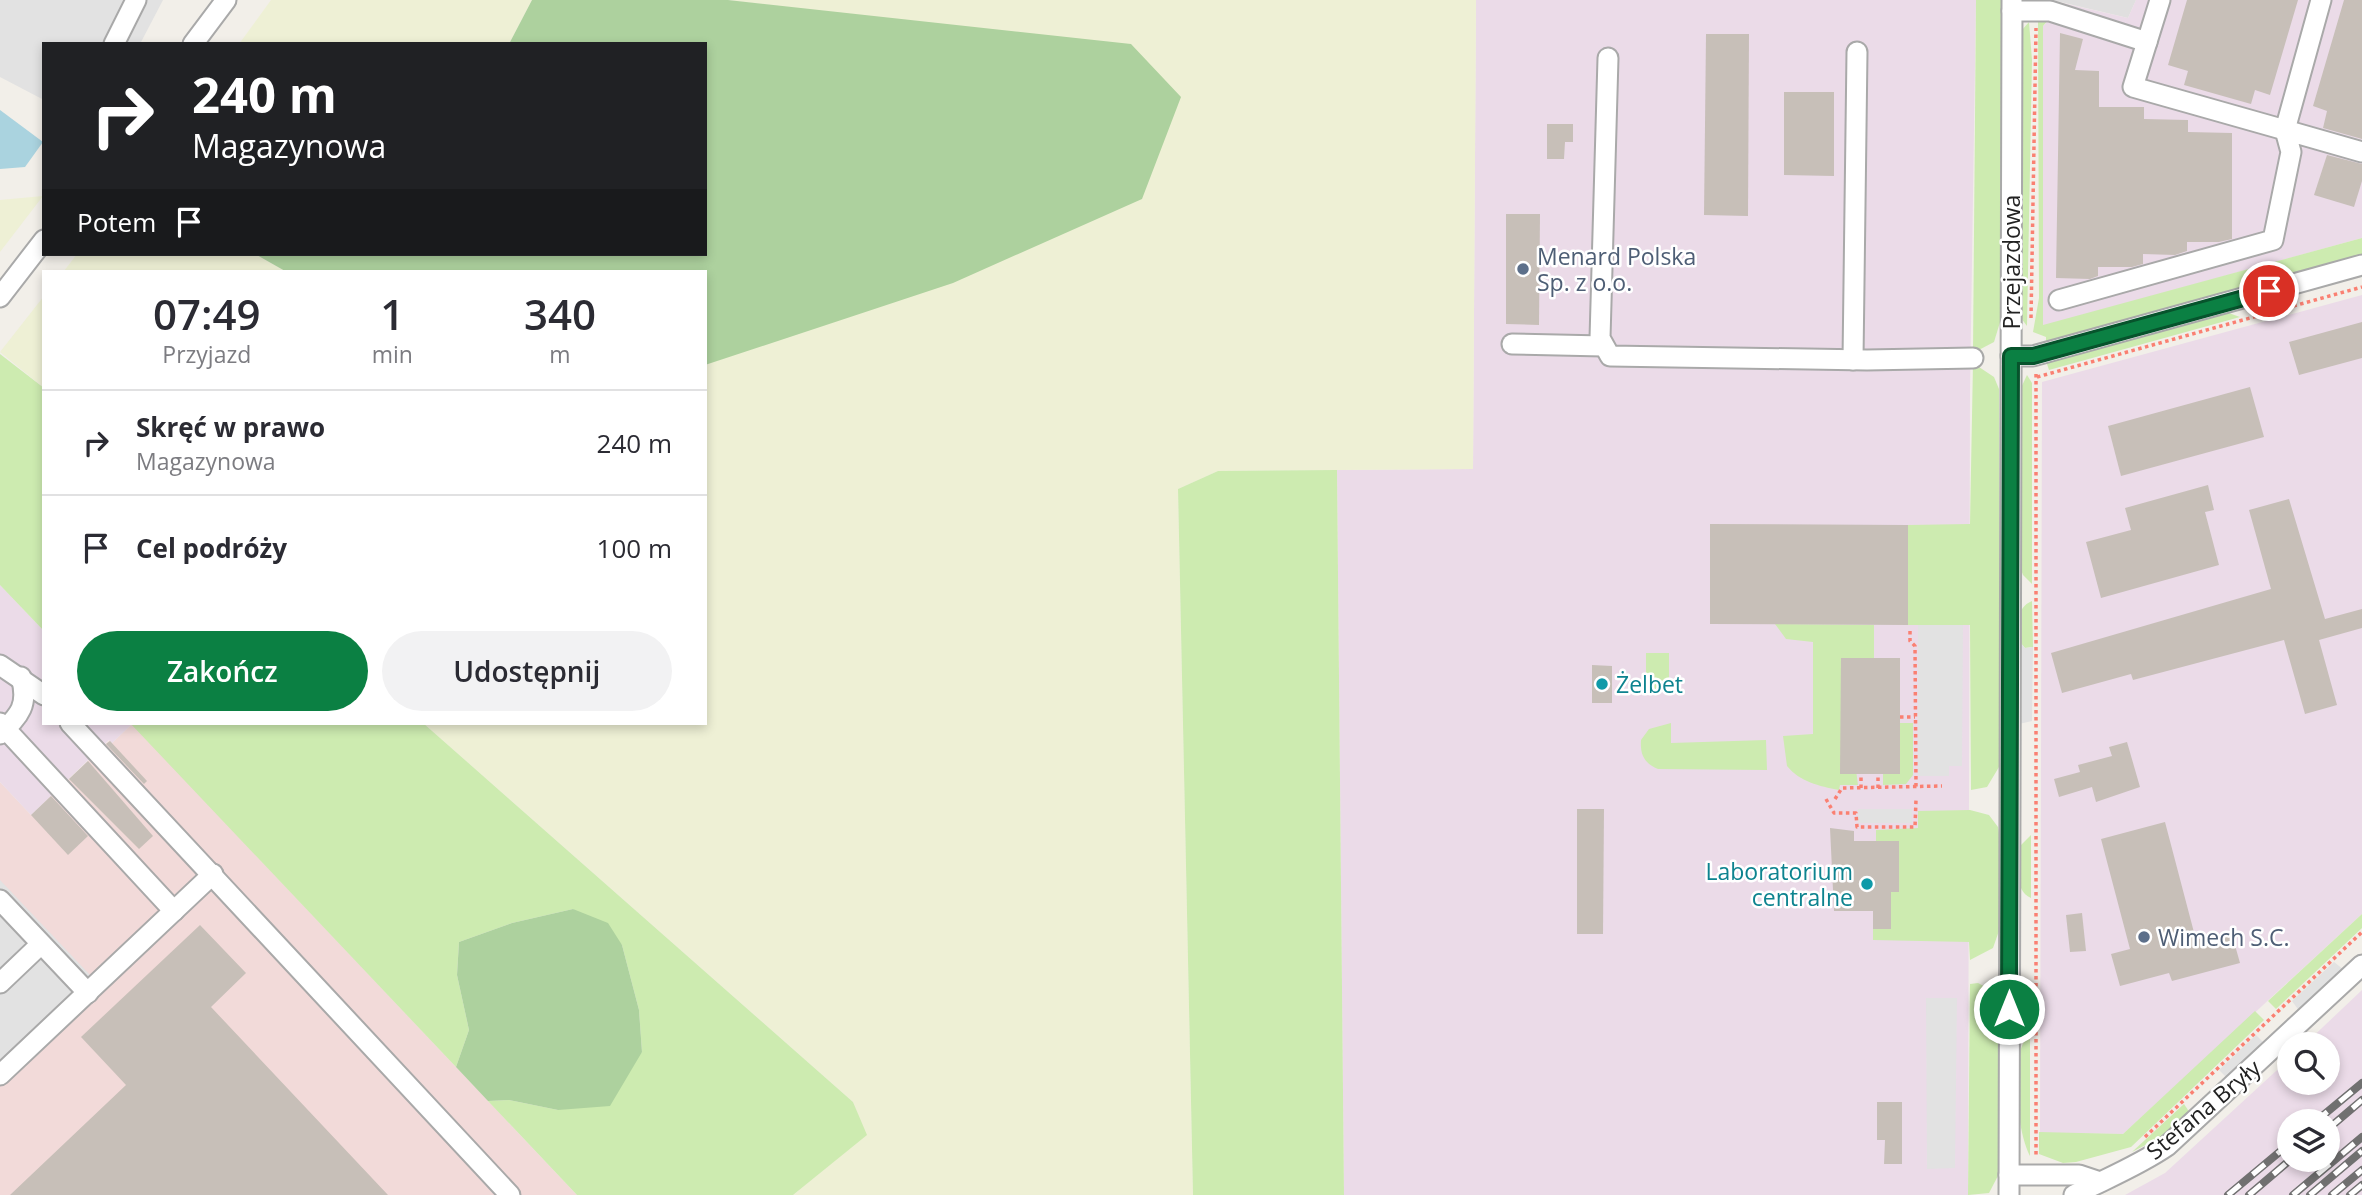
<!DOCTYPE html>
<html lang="pl">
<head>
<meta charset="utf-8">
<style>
  body { margin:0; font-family:"Open Sans",sans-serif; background:#f2f2f3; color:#2b2b33; height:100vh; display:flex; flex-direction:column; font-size:26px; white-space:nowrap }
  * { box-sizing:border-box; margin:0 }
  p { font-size:23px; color:#7c7c81 }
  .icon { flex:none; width:38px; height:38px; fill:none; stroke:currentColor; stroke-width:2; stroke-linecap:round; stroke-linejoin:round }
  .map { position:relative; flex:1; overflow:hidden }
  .sheet { position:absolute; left:42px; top:270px; width:665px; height:455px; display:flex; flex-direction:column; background:#fff; border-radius:0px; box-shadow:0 4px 10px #0003 }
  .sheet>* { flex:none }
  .banner { position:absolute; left:42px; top:42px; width:665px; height:214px; border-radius:0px; box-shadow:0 4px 10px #0003; background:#202124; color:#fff; overflow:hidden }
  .buttons { position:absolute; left:2277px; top:1032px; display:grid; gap:14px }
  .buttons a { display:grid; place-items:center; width:63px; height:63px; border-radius:50%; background:#fff; box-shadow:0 4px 10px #0003; font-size:35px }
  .pin { position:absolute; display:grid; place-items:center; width:60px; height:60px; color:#fff; margin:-30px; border:4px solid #fff; border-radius:50%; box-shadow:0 2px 7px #0007 }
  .me { position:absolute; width:77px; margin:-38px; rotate:0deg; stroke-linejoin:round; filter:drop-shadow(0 0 5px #0008) }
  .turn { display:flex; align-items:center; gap:24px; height:147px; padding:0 35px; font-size:32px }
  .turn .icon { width:91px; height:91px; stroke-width:2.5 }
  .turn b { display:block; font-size:49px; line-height:60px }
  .then { display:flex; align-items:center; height:66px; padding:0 35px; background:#0003; gap:14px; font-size:26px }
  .eta { display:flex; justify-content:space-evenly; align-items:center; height:119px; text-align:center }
  .eta b { font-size:42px; font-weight:600; line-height:49px }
  .button { display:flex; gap:14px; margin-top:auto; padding:14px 35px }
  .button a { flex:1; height:80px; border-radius:42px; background:#0b8043; color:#fff; font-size:28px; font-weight:600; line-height:80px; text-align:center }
  .button a+a { background:#f2f2f3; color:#2b2b33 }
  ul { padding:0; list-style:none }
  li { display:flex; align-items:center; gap:21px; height:105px; padding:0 35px; border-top:2px solid #e1e1e2 }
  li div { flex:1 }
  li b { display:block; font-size:26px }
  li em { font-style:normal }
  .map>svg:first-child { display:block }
  .residential { fill:#e0dfdf }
  .commercial { fill:#f2dad9 }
  .industrial { fill:#ebdbe8; fill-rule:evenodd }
  .farmland { fill:#eef0d5 }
  .grass { fill:#cdebb0 }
  .forest { fill:#add19e }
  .parking { fill:#e2e2e2 }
  .water { fill:#aad3df }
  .building { fill:#c7bfb8 }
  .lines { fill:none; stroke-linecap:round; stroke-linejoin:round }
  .minor-casing { stroke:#a9a9a9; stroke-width:23 }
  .path { stroke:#fa8072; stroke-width:3.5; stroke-dasharray:3.5 3.5; stroke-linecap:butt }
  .minor { stroke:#fff; stroke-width:19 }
  .rail-casing { stroke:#707070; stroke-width:8 }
  .rail { stroke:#fff; stroke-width:5; stroke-dasharray:16; stroke-linecap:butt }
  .route-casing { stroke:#07532c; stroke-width:18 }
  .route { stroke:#0b8043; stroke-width:12 }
  .service-dot { fill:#5c6f8a; stroke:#fff; stroke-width:2.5 }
  .culture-dot { fill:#0f9aa8; stroke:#fff; stroke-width:2.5 }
  .labels { text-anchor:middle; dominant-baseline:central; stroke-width:5; stroke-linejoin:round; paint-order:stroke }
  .service-label { font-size:23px; fill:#4e5e75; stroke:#fff; text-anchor:start }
  .street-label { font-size:23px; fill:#222; stroke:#fff }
  .culture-label { font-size:23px; fill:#0d838f; stroke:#fff; text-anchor:start }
</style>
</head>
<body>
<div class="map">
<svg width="2362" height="1195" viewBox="0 0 2362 1195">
  <rect width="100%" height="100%" fill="#f2efe9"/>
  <path class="residential" d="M2052,0H2136L2128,18Z"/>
  <path class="commercial" d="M132,724L577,1195H0V782L31,815L110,740L112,743Z"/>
  <g class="industrial">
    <path d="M1476,0H1976L1970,391L1968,1195H1344L1337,470L1473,469Z"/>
    <path d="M2050,0L2128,18L2136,0H2362V238L2043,326V26L2050,19Z"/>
    <path d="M2362,295V914L2123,1134L2040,1133L2042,382Z"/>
    <path d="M0,585L44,631V723L132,724L112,743L109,740L31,815L0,782Z"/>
    <path d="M2362,990V1195H2125L2165,1173L2289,1059V1083H2328V1045H2304ZM2289,1122H2328V1160H2289Z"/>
  </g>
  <g class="farmland">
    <path d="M271,0H532L509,44H239Z"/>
    <path d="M728,0H1476L1473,469L1218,471L1178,489L1193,1195H793L866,1135L853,1102L423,723H705V365L717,360L907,22Z"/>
    <path d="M43,196L0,252V200Z"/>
    <path d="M77,254H255L285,271H64Z"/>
    <path d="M44,296V388L0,352Z"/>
  </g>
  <g class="grass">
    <path d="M1976,0H2003L2001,319L1994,342L1973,353Z"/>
    <path d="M2050,18L2043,26V325L2362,238V260L2054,341L2046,342V337L2033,332L2039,298L2038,19Z"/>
    <path d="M2029,22L2032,60L2027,326L2021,318L2022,30Z"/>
    <path d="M2226,312L2240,317L2049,370L2046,361Z"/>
    <path d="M0,354L44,388V631L0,585Z"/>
    <path d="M1973,363L1994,377L1999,389V767L1987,787L1971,790L1970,625H1908V525L1970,524Z"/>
    <path d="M2027,375L2032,383V584L2023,575L2019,564V392Z"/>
    <path d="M1337,470L1344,1195H1193L1178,489L1218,471Z"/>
    <path d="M2032,601L2033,647L2025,648L2019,641C2019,626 2015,608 2032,601Z"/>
    <path d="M1775,624L1874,625V658H1841L1858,785H1840L1839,790C1819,786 1800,782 1787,766L1783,736L1813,734V642L1786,639Z"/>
    <rect x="1646" y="653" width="23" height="36"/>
    <path d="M130,723H423L853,1102L867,1135L793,1195H577L488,1101L509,1100L558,1110L642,1052L639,1010L622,945L573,909L512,923L459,942L457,975L469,1030L456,1067Z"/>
    <path d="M1671,723V743L1766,740L1767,770L1658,769C1644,763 1640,755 1641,740L1649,729Z"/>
    <path d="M1900,723H1913V775L1906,784L1883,785V774Z"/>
    <path d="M1970,810L1989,815L1998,827L2000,839L2001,925L1993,948L1970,960L1969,942L1873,940V929H1890L1891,892H1899V841H1876V830L1918,828V811Z"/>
    <path d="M2031,835V898C2013,890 2019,864 2019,847Z"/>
    <path d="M2362,914V928L2276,1009L2268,1001Z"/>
    <path d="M1978,983L1993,991L2000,1006V1172L1989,1193L1968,1195L1970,984Z"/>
    <path d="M2255,1011L2264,1020L2131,1147L2076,1162L2063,1163L2039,1154V1132L2123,1134Z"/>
    <path d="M2030,1034V1156C2017,1133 2008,1051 2030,1034Z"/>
    <path d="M2184,1104L2190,1113L2161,1137L2132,1152Z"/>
  </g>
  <g class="forest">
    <path d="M532,0H728L1131,44L1181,97L1142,199L953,283L705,365V271H285L255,254H705V44H509Z"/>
    <path d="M573,909L608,923L622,945L639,1010L642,1052L610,1106L558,1110L509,1100L488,1101L456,1067L469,1030L457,975L459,942L512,923Z"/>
  </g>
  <g class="parking">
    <path d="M0,0H163L140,44H44V100L0,77Z"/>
    <path d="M1918,625H1963L1962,766H1949V776H1918Z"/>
    <path d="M2019,641L2025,648L2033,647L2032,721L2019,724Z"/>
    <rect x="1858" y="809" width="54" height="14"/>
    <path d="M0,880L90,975L0,1061Z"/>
    <path d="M2334,962L2344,970L2300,1012L2292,1001Z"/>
    <path d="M1926,998H1957L1955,1168L1927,1169Z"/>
    <path d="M2256,1035L2264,1043L2227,1078L2219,1070Z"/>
  </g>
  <path class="water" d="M0,110L43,142L25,167L0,169Z"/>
  <g class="building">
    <path d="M2187,0H2298L2270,95L2255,90L2251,104L2184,85L2188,71L2168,65Z"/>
    <path d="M2344,0H2362V139L2323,128L2327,111L2313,106Z"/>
    <path d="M2060,33L2083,39L2075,70L2099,71V107H2144V119L2188,120V132L2232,133V239L2219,242H2187V251L2175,255L2143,254V264L2132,267H2098V276L2090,279L2056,278Z"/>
    <path d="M1706,34H1749L1748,216L1704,215Z"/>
    <path d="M1784,92H1834V176L1784,175Z"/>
    <path d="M1547,124H1573V142H1565L1564,159H1547Z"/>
    <path d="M2327,155L2362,164V181L2354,207L2314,195Z"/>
    <path d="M1506,214H1540L1539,325L1506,324Z"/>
    <path d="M2362,322V358L2299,375L2289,342Z"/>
    <path d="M2250,387L2264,437L2121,476L2108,426Z"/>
    <path d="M2208,485L2214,510L2205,512L2219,565L2101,598L2086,542L2131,530L2125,508Z"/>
    <path d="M2289,499L2325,619L2362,609V628L2319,640L2337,705L2305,714L2284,640L2133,680L2131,674L2062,693L2051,653L2271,589L2249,510Z"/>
    <path d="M1710,524L1908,525V625L1710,624Z"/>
    <path d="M1841,658H1900V774H1840Z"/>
    <path d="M1592,665L1612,666V703H1592Z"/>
    <path d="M110,741L147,781L144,784L106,744Z"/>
    <path d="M2127,742L2140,787L2096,802L2092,787L2059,797L2054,779L2080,772L2078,765L2112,756L2109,747Z"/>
    <path d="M88,761L153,836L139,849L69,779Z"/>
    <path d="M51,796L88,836L68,855L31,815Z"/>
    <path d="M1577,809H1604L1603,934H1577Z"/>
    <path d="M2165,822L2196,940L2231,931L2240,963L2172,981L2169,973L2120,986L2111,954L2130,949L2101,839Z"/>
    <path d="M1830,828L1854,831V841H1899V892H1891V929H1873V911H1834Z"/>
    <path d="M2082,913L2086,951L2070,952L2066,915Z"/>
    <path d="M200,925L246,973L211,1007L388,1195H10L126,1085L81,1037Z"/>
    <path d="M1877,1102H1902V1164H1884L1885,1140H1877Z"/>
  </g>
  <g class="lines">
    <g class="minor-casing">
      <g id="minor">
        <path d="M2160,0L2133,87L2285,130L2321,0"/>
        <path d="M2012,11H2050L2147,42"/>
        <path d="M114,44L136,0"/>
        <path d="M193,44L226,0"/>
        <path d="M1608,58L1600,338L1610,356L1867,360L1973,358"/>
        <path d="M0,297L44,240"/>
        <path d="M2059,300L2273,240L2291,152L2285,130L2362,152"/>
        <path d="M1512,344L1603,346"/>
        <path d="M2011,356H2033L2362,265"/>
        <path d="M1853,360L1857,52"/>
        <path d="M0,665L44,695"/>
        <path d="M0,723L174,911"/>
        <path d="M70,723L510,1195"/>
        <path d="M0,734C20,715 29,705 21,677"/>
        <path d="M0,900L88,993"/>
        <path d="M0,983L41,944"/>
        <path d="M0,1075L213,874"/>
        <path d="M2009,1175H2079L2097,1181"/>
        <path d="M2009,1195L2012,0"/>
        <path d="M2074,1195C2105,1179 2138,1166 2167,1146L2362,965"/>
      </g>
    </g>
    <g class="path">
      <path d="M2031,318L2036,28"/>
      <path d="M2036,374V1156"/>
      <path d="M2037,377L2362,287"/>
      <path d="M1910,631V641L1915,646L1916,787"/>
      <path d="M1900,717H1915"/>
      <path d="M1861,788V774"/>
      <path d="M1878,788V774"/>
      <path d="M1826,799L1834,813H1856L1857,827H1915L1916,800"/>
      <path d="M1835,799L1842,788L1942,786"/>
      <path d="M2145,1137L2362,932"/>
    </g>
    <use href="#minor" class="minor"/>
    <g class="rail-casing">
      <g id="rail">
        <path d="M2315,1122L2362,1083"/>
        <path d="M2328,1129L2362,1100"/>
        <path d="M2228,1195L2289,1144"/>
        <path d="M2249,1195L2290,1160"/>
        <path d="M2293,1195L2362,1137"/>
        <path d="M2310,1195L2362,1151"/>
        <path d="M2332,1195L2362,1170"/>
        <path d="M2350,1195L2362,1185"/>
      </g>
    </g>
    <use href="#rail" class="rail"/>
  </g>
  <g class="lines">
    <g class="route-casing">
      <path id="route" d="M2009,1009L2011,356H2033L2269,291"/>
    </g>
    <use href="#route" class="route"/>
  </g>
  <g class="service-dot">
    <circle cx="1523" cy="269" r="7"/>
    <circle cx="2144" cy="937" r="7"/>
  </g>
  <g class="culture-dot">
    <circle cx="1602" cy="684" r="7"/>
    <circle cx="1867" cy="884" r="7"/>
  </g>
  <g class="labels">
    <g class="service-label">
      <text x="1537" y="256">Menard Polska<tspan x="1537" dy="26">Sp. z o.o.</tspan></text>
      <text x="2158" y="937">Wimech S.C.</text>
    </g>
    <g class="street-label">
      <text transform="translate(2011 262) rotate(-90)">Przejazdowa</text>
      <text transform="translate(2203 1109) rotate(-40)">Stefana Bryły</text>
    </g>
    <g class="culture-label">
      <text x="1616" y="684">Żelbet</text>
      <text x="1853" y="871" text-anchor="end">Laboratorium<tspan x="1853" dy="26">centralne</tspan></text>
    </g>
  </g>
</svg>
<div class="buttons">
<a><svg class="icon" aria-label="search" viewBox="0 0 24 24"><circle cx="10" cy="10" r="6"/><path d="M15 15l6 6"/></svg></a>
<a><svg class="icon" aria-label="layers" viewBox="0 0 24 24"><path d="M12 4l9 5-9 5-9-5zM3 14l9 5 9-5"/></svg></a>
</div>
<div class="pin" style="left:2269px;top:291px;background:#d93025"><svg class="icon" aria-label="arrive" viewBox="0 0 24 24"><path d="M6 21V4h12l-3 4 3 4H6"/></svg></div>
<svg class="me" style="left:2009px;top:1009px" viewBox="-20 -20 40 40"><circle r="17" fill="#0b8043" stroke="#fff" stroke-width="3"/><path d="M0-11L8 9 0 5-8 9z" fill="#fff"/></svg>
<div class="banner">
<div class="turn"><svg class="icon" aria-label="right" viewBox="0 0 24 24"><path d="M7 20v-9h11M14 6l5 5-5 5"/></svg><div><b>240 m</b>Magazynowa</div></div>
<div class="then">Potem<svg class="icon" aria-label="arrive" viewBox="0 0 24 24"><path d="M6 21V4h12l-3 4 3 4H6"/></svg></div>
</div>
<section class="sheet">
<div class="eta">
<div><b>07:49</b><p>Przyjazd</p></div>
<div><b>1</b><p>min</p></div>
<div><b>340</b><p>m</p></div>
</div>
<ul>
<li><svg class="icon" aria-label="right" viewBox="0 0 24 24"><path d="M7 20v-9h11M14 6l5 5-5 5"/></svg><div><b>Skręć w prawo</b><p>Magazynowa</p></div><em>240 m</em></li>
<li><svg class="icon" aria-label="arrive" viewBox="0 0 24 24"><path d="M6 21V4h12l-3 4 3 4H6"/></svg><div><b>Cel podróży</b></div><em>100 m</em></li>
</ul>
<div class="button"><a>Zakończ</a><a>Udostępnij</a></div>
</section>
</div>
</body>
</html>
